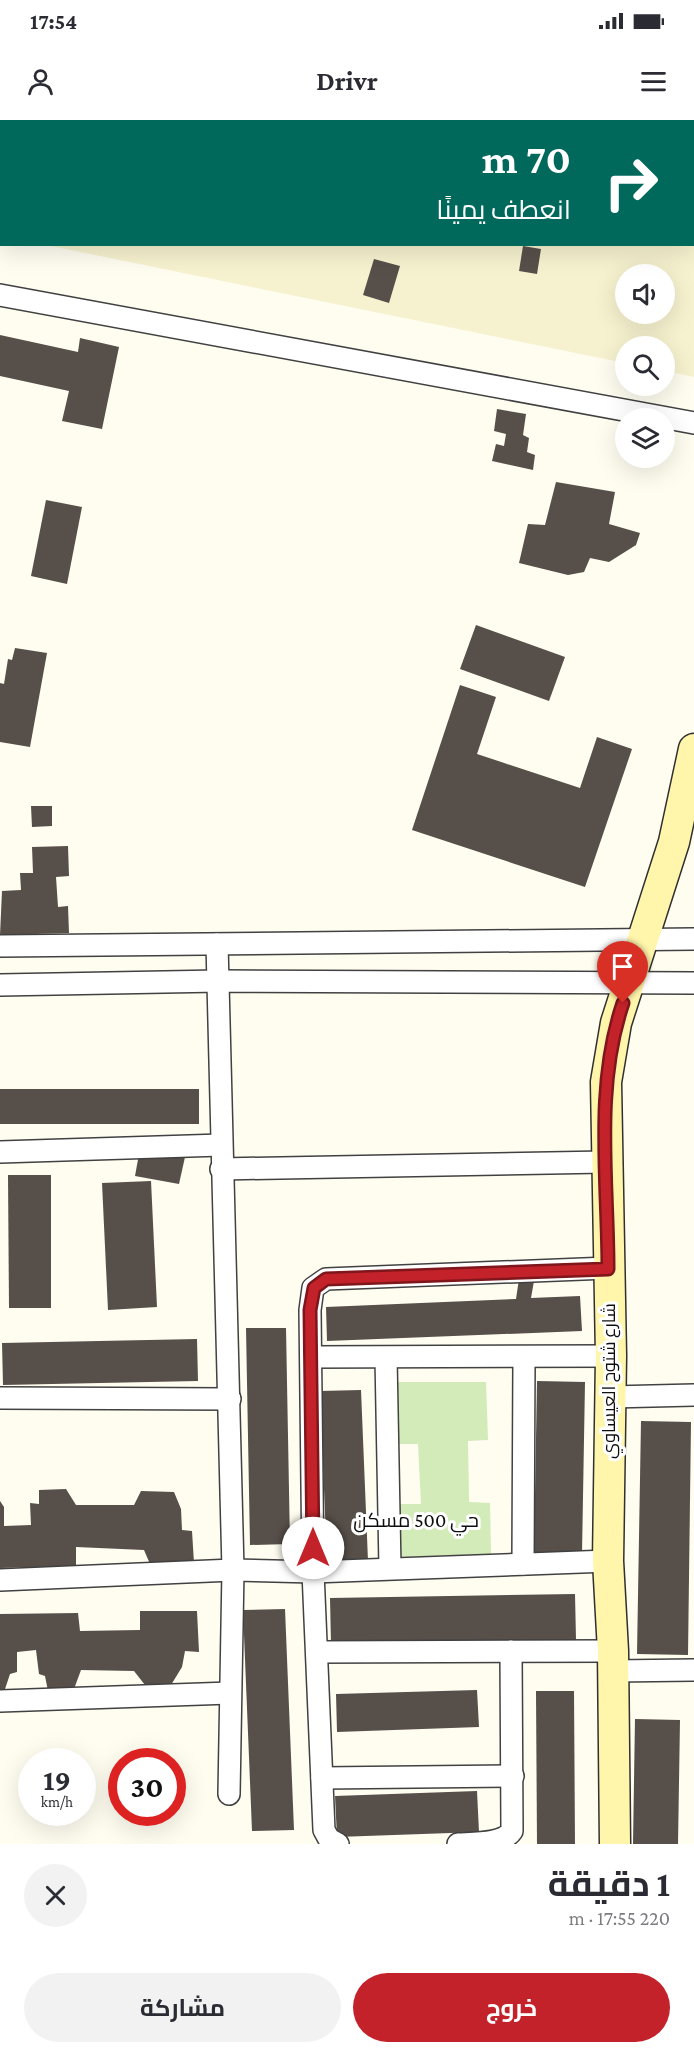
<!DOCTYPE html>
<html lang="ar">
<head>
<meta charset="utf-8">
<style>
  body { margin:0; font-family:"Crimson Pro",Cairo,serif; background:#f2f2f3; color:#2b2b33; direction:rtl; height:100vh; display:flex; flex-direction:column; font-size:22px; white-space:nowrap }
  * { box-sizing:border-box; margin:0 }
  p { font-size:20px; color:#7c7c81 }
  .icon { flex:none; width:33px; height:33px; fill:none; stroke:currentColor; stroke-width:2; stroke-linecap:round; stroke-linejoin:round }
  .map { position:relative; height:1724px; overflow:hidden; direction:ltr }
  .drawer { display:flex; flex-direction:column; background:#fff; flex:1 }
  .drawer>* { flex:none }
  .guide { position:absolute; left:0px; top:0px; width:694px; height:126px; box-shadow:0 6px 24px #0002; direction:rtl; background:#00695c; color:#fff; overflow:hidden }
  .buttons { position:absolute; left:615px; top:144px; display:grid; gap:12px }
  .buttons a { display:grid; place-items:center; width:60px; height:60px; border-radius:50%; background:#fff; box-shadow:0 6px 24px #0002; font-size:30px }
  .speed { position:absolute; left:18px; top:1628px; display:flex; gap:12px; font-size:30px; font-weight:700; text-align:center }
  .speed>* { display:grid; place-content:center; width:78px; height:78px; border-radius:50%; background:#fff; box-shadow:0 6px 24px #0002; line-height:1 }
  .speed small { font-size:15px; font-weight:400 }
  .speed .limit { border:9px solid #d22; background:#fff; color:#111 }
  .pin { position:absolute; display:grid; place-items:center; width:51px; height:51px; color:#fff; margin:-62px -26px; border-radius:50% 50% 50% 0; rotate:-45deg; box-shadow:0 0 6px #0007 }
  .pin .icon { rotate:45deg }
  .me { position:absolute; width:66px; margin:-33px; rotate:0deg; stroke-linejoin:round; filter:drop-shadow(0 0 4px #0008) }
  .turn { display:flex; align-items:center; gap:21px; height:126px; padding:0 24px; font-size:27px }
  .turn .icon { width:78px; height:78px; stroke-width:2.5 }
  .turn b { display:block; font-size:42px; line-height:51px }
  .round { display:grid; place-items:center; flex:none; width:63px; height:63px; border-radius:32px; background:#f2f2f3 }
  .head { display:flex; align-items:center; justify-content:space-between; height:102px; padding:0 24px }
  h1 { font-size:36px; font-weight:700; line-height:45px }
  .action { display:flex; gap:12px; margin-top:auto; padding:12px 24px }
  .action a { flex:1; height:69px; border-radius:36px; background:#c3222a; color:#fff; font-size:24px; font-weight:700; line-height:69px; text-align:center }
  .action a+a { background:#f2f2f3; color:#2b2b33 }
  .status { display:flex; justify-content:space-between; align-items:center; height:42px; padding:0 30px; background:#fff; direction:ltr }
  .status svg { height:16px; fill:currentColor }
  header { display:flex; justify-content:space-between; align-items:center; height:78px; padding:0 24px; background:#fff; font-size:27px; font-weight:700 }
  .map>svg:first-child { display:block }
  .farmland { fill:#f6f2cf; fill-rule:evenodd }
  .green { fill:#d2ebb8 }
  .building { fill:#574f4a }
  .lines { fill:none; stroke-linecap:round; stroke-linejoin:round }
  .street-casing { stroke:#414141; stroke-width:24 }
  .secondary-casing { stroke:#303030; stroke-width:33 }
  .street { stroke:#fff; stroke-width:21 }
  .secondary { stroke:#fff5ab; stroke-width:30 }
  .route-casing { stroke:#7f161b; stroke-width:15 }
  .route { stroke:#c3222a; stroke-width:10 }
  .labels { text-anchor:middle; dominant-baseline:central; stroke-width:6; stroke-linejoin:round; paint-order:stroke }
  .street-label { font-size:18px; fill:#0e0e0e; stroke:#fff }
  .neighbourhood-label { font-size:20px; fill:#0e0e0e; stroke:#fff }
</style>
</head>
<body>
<div class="status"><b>17:54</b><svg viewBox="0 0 49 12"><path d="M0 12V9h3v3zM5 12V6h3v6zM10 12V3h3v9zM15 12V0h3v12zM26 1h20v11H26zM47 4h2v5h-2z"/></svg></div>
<header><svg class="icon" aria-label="menu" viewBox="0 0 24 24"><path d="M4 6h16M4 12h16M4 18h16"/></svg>Drivr<svg class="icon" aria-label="person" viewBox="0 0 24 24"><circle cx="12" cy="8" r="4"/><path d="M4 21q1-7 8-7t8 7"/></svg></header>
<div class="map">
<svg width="694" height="1724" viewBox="0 0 694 1724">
  <rect width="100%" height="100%" fill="#fffcf0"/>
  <path class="farmland" d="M0,0H694V257L665,251L664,226H626L625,243L46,125L693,124V2H2L1,115ZM626,154H664V194H626Z"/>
  <path class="green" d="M394,1262H486L488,1320L468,1321L469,1382L490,1383L491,1434L398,1437L397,1384H421L418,1324H397Z"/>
  <g class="building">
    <path d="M523,126L541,129L537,154L519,151Z"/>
    <path d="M374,139L400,146L389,183L363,175Z"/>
    <path d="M0,215L78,232L80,218L119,227L102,309L62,301L69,271L0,256Z"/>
    <path d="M497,289L526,294L523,315L529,318L527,332L535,335L533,350L492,341L496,324L504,326L506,314L494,311Z"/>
    <path d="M556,362L615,372L609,404L640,413L636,425L609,442L590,438L584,452L568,455L519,443L528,404L545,405Z"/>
    <path d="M46,380L82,387L67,464L31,456Z"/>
    <path d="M476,505L565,537L549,581L460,549Z"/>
    <path d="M15,528L47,533L30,627L0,622V563L4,564L8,539L12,540Z"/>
    <path d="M460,565L496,577L477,634L580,668L597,617L632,629L585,767L412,710Z"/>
    <path d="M31,686H52V706L32,707Z"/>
    <path d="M68,726L69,756L56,757L58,787L68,786L69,813L0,815L2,771L21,770L20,753H33L32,727Z"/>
    <rect x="0" y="969" width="199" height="35"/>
    <path d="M141,1023L185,1037L179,1064L135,1056Z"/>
    <path d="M8,1055H51V1188H9Z"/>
    <path d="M151,1061L157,1187L108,1190L102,1063Z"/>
    <path d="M519,1159L534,1161L531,1178L580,1176L582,1211L327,1221L326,1187L516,1179Z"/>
    <path d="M246,1208H286L290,1424L250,1425Z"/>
    <path d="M197,1219L198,1261L3,1265L2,1223Z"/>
    <path d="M537,1261L585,1262L582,1434L534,1433Z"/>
    <path d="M361,1270L368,1441L327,1442L320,1271Z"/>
    <path d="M641,1301L691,1302L688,1535L637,1534Z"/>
    <path d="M66,1369L76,1385H134L141,1371L174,1372L181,1389L182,1410L192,1411L194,1443L150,1444L144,1430L76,1427V1446L0,1448V1381L4,1387V1406L31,1405L30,1383L39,1384V1370Z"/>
    <path d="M575,1474L576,1520L331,1524L330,1478Z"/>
    <path d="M285,1489L294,1710L252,1711L243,1490Z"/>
    <path d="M140,1491H197L199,1532L185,1531L182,1547L171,1565H145L134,1551L81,1550L74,1569L48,1571L45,1556L39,1554L36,1530L17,1532V1552L10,1554L5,1569H0V1494L78,1493L80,1511L140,1510Z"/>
    <path d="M477,1570L479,1607L337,1612L336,1574Z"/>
    <path d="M536,1571H574L575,1724H537Z"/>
    <path d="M635,1599L680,1600L678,1724H633Z"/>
    <path d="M477,1671L479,1712L337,1717L335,1676Z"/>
  </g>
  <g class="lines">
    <g class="street-casing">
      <g id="street">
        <path d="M0,175L694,303"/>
        <path d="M217,824L233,1450L229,1674"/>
        <path d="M0,826L694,819"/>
        <path d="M0,865L219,861L694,863"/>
        <path d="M0,1032L221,1025"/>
        <path d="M221,1049L605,1042"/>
        <path d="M312,1237L611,1236"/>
        <path d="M386,1238L390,1448"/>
        <path d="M611,1277L694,1275"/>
        <path d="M0,1278L230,1279"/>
        <path d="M523,1444L524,1238"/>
        <path d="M0,1460L233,1450L313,1452L608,1441"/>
        <path d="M318,1532L613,1531"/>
        <path d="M613,1551L694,1550"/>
        <path d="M0,1581L230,1573"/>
        <path d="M322,1658L513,1656"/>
        <path d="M338,1724L329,1719L324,1710L313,1452L310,1190L313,1168L326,1159L608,1148"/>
        <path d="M458,1724C476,1723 503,1724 512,1711L511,1531"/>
      </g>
    </g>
    <g class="secondary-casing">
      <path id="secondary" d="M615,1724L613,1531L608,1441L611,1236L606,962L616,903L674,722L694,629"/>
    </g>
    <use href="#street" class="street"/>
    <use href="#secondary" class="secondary"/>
  </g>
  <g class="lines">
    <g class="route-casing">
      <path id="route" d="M313,1428L310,1190L314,1168L326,1159L608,1149C608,1060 594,968 623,883"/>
    </g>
    <use href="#route" class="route"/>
  </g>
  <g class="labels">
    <g class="street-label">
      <text transform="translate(609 1261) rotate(-90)">شارع شتوح العيساوي</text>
    </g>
    <g class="neighbourhood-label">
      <text x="416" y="1400">حي 500 مسكن</text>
    </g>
  </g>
</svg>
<div class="buttons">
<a><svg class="icon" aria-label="sound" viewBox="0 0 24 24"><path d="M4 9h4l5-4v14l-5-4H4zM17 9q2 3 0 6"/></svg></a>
<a><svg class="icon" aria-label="search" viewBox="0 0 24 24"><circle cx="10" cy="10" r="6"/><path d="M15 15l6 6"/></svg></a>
<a><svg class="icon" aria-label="layers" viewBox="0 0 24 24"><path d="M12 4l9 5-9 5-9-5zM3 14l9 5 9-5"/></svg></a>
</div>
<div class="speed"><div>19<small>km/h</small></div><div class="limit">30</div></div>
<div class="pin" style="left:623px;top:883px;background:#d93025"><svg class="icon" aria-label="arrive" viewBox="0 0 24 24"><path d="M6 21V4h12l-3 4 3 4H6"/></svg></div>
<svg class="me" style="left:313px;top:1428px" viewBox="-20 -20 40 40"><circle r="19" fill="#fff"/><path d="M0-13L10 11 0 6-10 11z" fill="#c3222a"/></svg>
<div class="guide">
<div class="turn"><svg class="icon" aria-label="right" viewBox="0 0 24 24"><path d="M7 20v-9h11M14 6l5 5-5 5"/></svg><div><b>70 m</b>انعطف يمينًا</div></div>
</div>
</div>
<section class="drawer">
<div class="head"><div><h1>1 دقيقة</h1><p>220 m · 17:55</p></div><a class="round"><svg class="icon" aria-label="close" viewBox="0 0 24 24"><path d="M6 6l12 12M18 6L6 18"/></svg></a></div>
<div class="action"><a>خروج</a><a>مشاركة</a></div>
</section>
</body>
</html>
